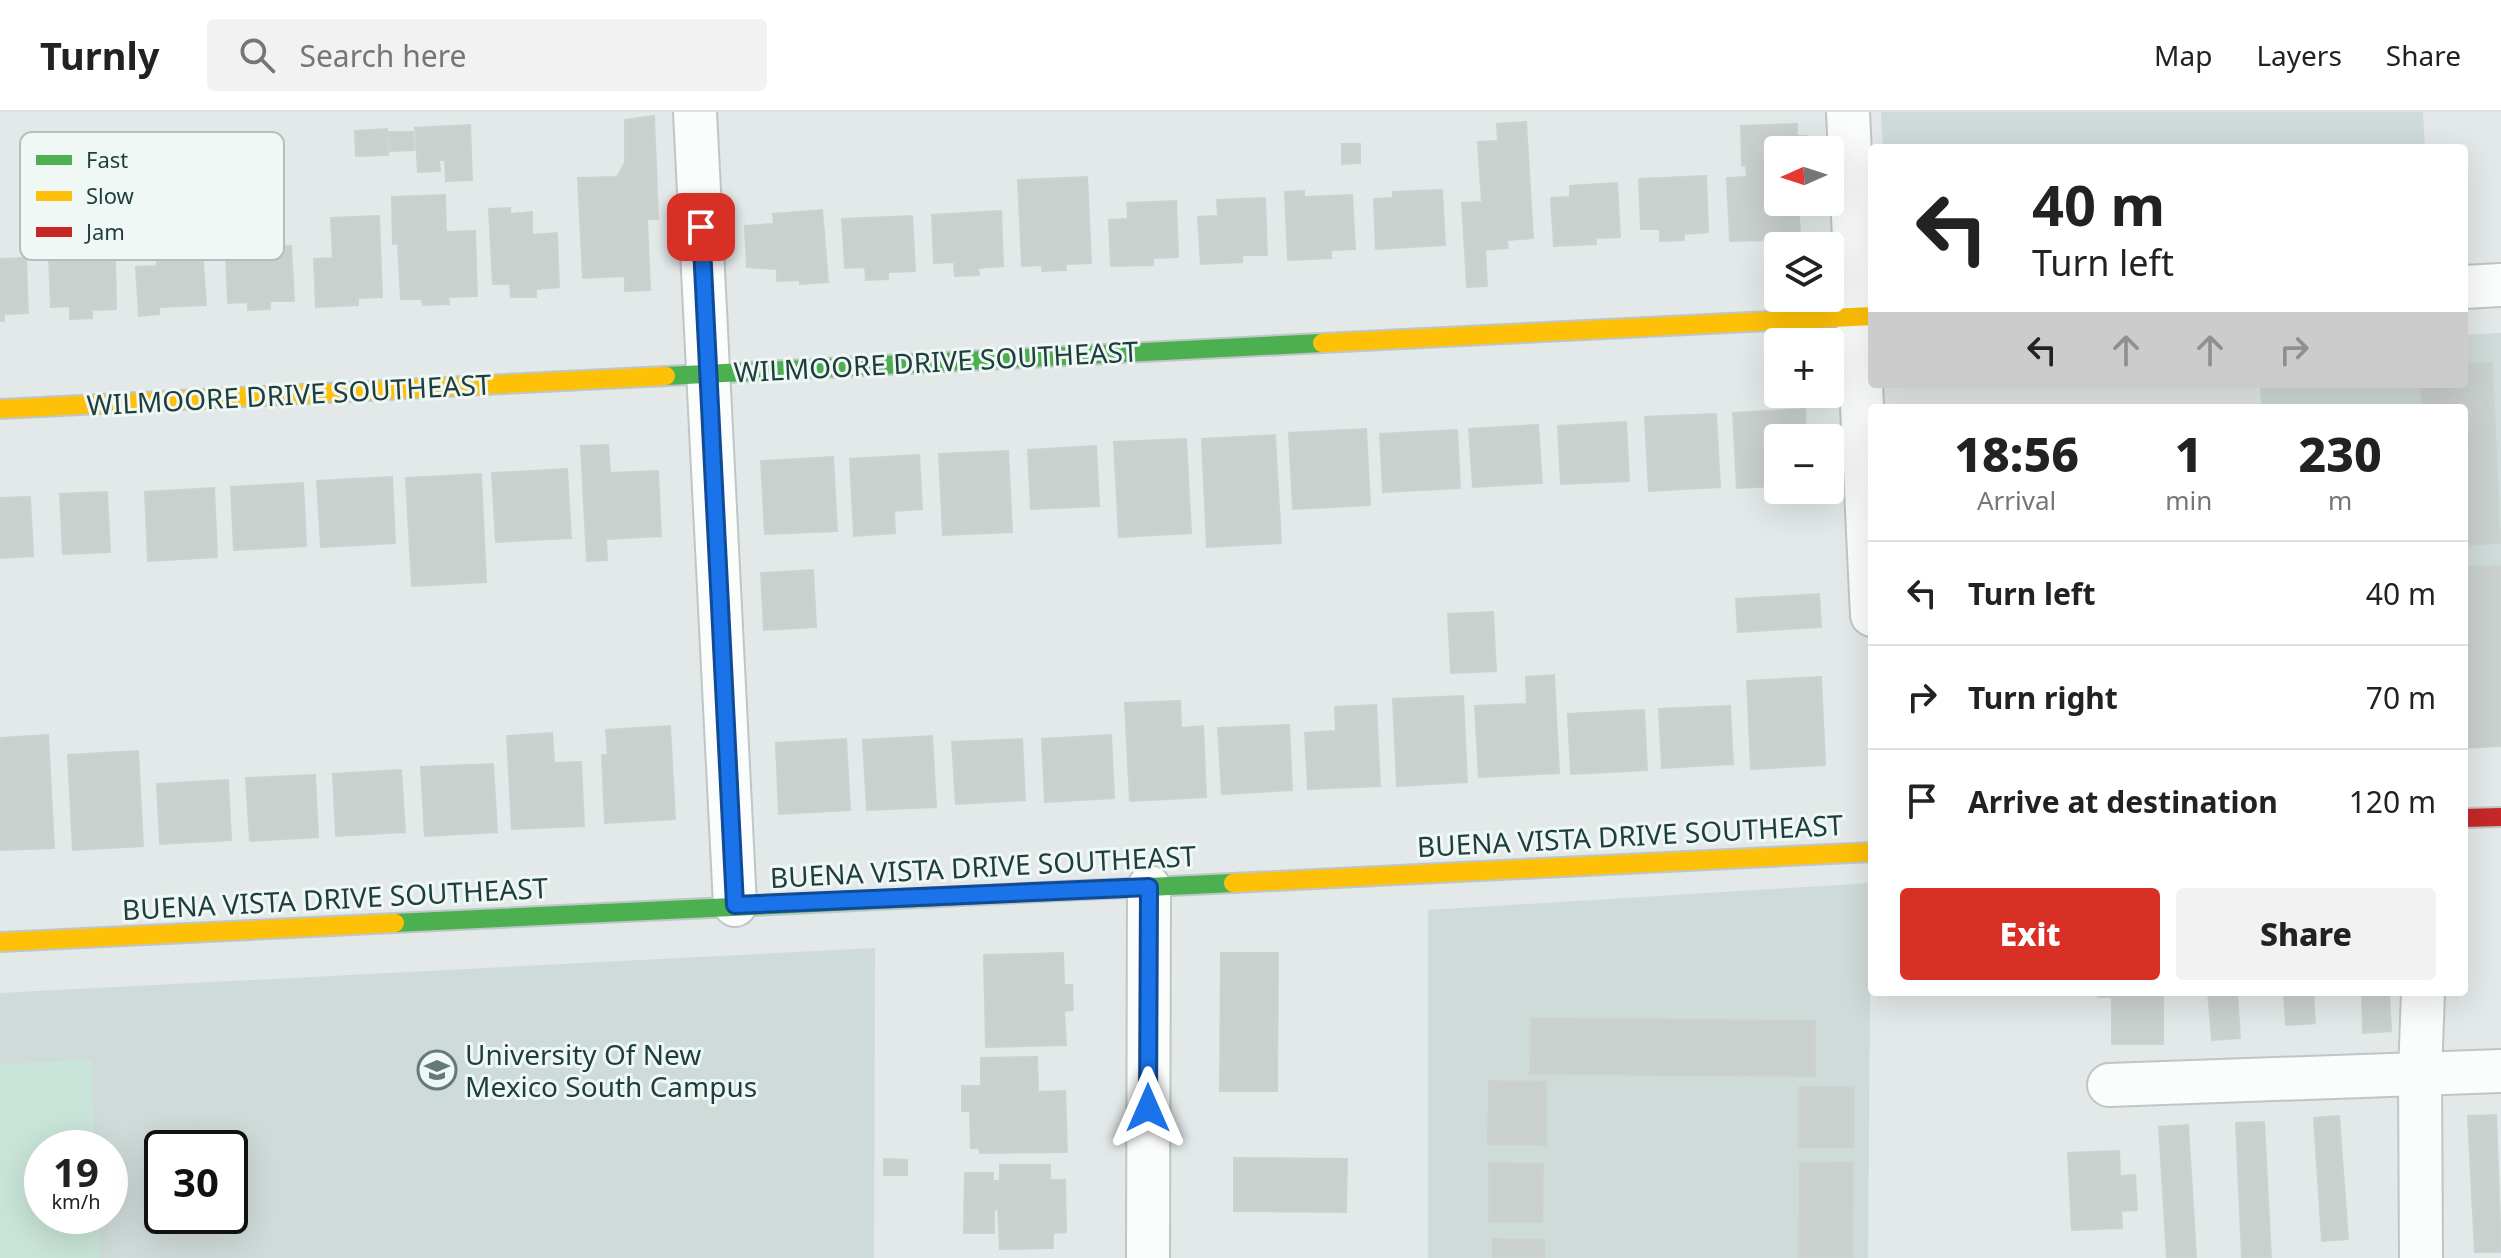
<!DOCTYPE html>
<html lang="en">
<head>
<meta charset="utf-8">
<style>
  body { margin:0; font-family:"Noto Sans",sans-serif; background:#f2f2f2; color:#222; height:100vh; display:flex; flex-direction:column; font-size:30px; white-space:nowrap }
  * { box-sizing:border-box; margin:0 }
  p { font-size:26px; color:#767676 }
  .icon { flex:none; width:44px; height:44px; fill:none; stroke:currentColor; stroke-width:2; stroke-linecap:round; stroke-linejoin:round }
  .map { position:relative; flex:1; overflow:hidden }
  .side { position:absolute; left:1868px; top:292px; width:600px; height:592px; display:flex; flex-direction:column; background:#fff; border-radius:8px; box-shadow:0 8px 32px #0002 }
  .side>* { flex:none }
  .top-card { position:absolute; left:1868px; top:32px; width:600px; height:244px; border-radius:8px; box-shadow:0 8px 32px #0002; background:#fff; color:#222; overflow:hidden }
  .needle { width:52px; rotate:267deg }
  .buttons { position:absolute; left:1764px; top:24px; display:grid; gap:16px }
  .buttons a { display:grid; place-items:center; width:80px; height:80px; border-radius:8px; background:#fff; box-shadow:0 8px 32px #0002; font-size:40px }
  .speed { position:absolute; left:24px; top:1018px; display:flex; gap:16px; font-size:40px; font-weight:700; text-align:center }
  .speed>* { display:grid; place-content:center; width:104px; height:104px; border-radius:50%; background:#fff; box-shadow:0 8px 32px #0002; line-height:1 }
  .speed small { font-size:20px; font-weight:400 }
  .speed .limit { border:4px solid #111; border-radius:12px; background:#fff; color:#111 }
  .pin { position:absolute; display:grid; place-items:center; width:68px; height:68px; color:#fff; margin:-34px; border-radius:16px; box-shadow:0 4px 12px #0006 }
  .me { position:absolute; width:88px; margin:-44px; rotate:0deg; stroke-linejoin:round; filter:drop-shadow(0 0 6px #0008) }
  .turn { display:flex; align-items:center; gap:28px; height:168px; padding:0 32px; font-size:36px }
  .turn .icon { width:104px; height:104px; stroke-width:2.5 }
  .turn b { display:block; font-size:56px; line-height:68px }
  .lanes { display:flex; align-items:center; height:76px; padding:0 32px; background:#0003; justify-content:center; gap:40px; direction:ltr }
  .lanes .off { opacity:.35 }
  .eta { display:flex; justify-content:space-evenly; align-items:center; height:136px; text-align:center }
  .eta b { font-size:48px; font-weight:800; line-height:56px }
  .cta { display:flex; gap:16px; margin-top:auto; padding:16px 32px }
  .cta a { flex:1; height:92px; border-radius:8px; background:#d93025; color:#fff; font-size:32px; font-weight:800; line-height:92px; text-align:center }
  .cta a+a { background:#f2f2f2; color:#222 }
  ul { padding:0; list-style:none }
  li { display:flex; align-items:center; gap:24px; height:104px; padding:0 32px; border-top:2px solid #e0e0e0 }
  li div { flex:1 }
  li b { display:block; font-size:30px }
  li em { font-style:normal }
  header { display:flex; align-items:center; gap:48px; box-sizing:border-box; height:112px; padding:0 40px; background:#fff; border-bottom:2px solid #e0e0e0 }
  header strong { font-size:38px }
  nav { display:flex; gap:44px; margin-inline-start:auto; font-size:28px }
  .search { width:560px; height:72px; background:#f2f2f2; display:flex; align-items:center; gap:20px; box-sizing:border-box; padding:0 28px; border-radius:8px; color:#767676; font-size:30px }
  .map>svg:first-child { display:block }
  .built { fill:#cfdbd9; fill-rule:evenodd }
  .green { fill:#c9e4d8 }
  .building { fill:#c9d0ce; stroke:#cbd2d1; stroke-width:2 }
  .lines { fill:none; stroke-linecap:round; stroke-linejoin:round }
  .street-casing { stroke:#bfc6c5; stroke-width:46 }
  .fast-casing { stroke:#bdc7c5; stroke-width:22 }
  .slow-casing { stroke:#bdc7c5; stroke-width:22 }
  .jam-casing { stroke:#bdc7c5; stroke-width:22 }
  .street { stroke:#fbfcfc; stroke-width:42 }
  .fast { stroke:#4caf50; stroke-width:18 }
  .slow { stroke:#ffc107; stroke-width:18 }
  .jam { stroke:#c62828; stroke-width:18 }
  .route-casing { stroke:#114b97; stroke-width:20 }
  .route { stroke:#1a73e8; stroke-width:14 }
  .labels { text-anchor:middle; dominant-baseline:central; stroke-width:6; stroke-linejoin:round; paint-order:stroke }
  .street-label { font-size:28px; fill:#1e3e3d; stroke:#f0f8f6 }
  .poi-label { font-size:28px; fill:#1e3e3d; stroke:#f0f8f6; text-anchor:start }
  .key { fill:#f0f8f6; stroke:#b1c0be; stroke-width:2 }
  .key-label { font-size:22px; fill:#1e3e3d }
</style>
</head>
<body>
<header>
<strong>Turnly</strong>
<div class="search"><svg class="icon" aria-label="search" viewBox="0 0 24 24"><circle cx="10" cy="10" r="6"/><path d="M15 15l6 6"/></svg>Search here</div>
<nav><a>Map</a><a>Layers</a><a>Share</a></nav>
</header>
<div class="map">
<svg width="2501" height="1146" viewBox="0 0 2501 1146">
  <rect width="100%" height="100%" fill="#e2e9e8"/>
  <g class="built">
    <path d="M1881,0H2423L2425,36H1883Z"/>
    <path d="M2501,221V634L2464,635V296H2261L2260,272H2464V223Z"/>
    <path d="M1871,771L1868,1146H1428V798Z"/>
    <path d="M875,836L874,1146H0V881ZM42,1036H110V1104H42ZM162,1036H230V1104H162Z"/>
  </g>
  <path class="green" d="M91,948L95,1036H42V1104H98L100,1146H0V952Z"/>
  <g class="building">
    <path d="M654,4L658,107H647L650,178L625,179V164L583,166L578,66L617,65L625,51V8Z"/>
    <path d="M1526,10L1533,126L1507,128L1508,136L1465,139L1462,91L1482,90L1478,30L1498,29L1497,12Z"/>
    <path d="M1797,12V24H1806V38H1778V90H1798L1800,123L1772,125L1773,128L1730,129L1727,66L1747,65L1746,54L1742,53L1741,14Z"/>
    <path d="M470,13L472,68L446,69L445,48H439L440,59L418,60L415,16Z"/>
    <path d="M387,17L388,43L356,44L355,19Z"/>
    <path d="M389,20H413L414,38L390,39Z"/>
    <path d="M1342,32H1360V51L1342,52Z"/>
    <path d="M1706,64L1708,120L1684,122V128L1660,129V117H1641L1639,67Z"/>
    <path d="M1087,65L1091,151L1065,152L1066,158L1042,159V153L1022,154L1018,68Z"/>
    <path d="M1617,71L1620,125L1596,126V132L1554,134L1551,86L1570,85V74Z"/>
    <path d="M1442,78L1445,133L1376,137L1374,87L1393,86V80Z"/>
    <path d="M1304,79V85L1352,83L1355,137L1331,138V146L1288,148L1285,80Z"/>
    <path d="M445,83L446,120L475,119L477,184L448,185L449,192L423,193L422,187H401L398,131L393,132L392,85Z"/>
    <path d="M1265,86L1267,143H1242V150L1201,152L1198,105L1218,104L1217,88Z"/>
    <path d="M1176,89L1178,145L1153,146V153L1111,154L1109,108L1128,107L1127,91Z"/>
    <path d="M510,96V102L532,100V123L557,121L559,175L536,177V185H511L510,172H493L489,97Z"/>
    <path d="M822,98L828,170L800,172V168L777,169V157L747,155L745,114L774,112L773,102Z"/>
    <path d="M1001,99L1003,154L978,156L979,163L955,164L954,150L934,151L932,103Z"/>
    <path d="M379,104L382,185L358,186V193L316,195L314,147L333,146L331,106Z"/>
    <path d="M912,104L915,159L888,160V167L866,168L865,155L845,156L842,107Z"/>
    <path d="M291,134L294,189H270V197L248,198V190L228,191L226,143L244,142V136Z"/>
    <path d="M1485,137L1487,174L1467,175L1465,139Z"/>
    <path d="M202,138L206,193L159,195V202L139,204L136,155L157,154L156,141Z"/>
    <path d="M115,143L116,197L92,198V206L70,207V194L51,195L49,146Z"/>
    <path d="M26,146L28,201L4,202V209H0V147Z"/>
    <path d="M2492,251L2500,431L2464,433V296H2422L2421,272H2464V252Z"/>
    <path d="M1805,297L1806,326H1778V374L1737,376L1733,301Z"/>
    <path d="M1716,302L1720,375L1649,379L1645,305Z"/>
    <path d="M1626,310L1629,369L1561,372L1558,314Z"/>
    <path d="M1538,313L1542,371L1473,375L1469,317Z"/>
    <path d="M1366,317L1370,393L1293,397L1289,321Z"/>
    <path d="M1457,318L1460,376L1383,380L1380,322Z"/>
    <path d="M1275,323L1281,431L1207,435L1202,327Z"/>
    <path d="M1186,327L1191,421L1119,425L1114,330Z"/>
    <path d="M608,333L610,361L658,359L661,424L606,427L607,448L587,449L581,334Z"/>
    <path d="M1096,334L1099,394L1031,397L1028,338Z"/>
    <path d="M1008,339L1012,420L943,423L939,342Z"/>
    <path d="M919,343L922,397L894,399L895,421L854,424L850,347Z"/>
    <path d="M833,345L837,419L765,422L761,349Z"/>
    <path d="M567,357L571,426L496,430L492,361Z"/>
    <path d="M481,362L486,470L412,474L406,366Z"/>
    <path d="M392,365L395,431L321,435L317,369Z"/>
    <path d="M303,371L306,434L234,438L231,375Z"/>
    <path d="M214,376L217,445L148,449L145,380Z"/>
    <path d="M107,380L110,440L63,442L60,382Z"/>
    <path d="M30,385L33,444L0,446V386Z"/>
    <path d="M2501,454V634L2464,636V455Z"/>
    <path d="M813,458L816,515L764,518L761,461Z"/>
    <path d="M1819,482L1821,515L1738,520L1736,487Z"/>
    <path d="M1493,500L1496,559L1451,561L1448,502Z"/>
    <path d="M1554,563L1559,661L1479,665L1475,594L1527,592L1526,565Z"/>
    <path d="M1821,565L1825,653L1751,657L1747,569Z"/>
    <path d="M1463,584L1467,670L1397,674L1393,587Z"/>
    <path d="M1180,589L1181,616L1203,614L1206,685L1130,689L1125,591Z"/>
    <path d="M1376,593L1380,674L1308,677L1305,621L1336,619L1335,595Z"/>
    <path d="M1730,594L1733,652L1662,656L1659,597Z"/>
    <path d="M1644,598L1647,658L1571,662L1568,602Z"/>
    <path d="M1289,613L1292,678L1222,682L1218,616Z"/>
    <path d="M670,614L675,707L605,711L602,643H608L606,618Z"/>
    <path d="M552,621L554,651L581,650L584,714L512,717L507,624Z"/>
    <path d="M48,623L54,736L0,738V626Z"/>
    <path d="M1111,623L1114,686L1045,690L1042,627Z"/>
    <path d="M932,624L936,695L867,698L863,628Z"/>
    <path d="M846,627L850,698L779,702L776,631Z"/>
    <path d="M1022,627L1025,688L956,692L952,630Z"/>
    <path d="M138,639L143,734L73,738L68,643Z"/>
    <path d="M493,652L497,720L425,724L421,655Z"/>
    <path d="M401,658L405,720L336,724L333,662Z"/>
    <path d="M315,663L318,725L250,729L246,666Z"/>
    <path d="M228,668L231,728L160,732L157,672Z"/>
    <path d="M1063,841L1064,873H1072L1073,898L1064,899L1066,933L986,935L984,843Z"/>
    <path d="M1221,841H1278L1277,979H1220Z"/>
    <path d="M2098,880H2163V932H2112V885H2098Z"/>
    <path d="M2208,880H2237L2240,926L2212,928Z"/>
    <path d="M2284,880H2313L2315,911L2286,913Z"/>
    <path d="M2362,880H2389L2391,919L2363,921Z"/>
    <path d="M1531,906L1815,909V964L1530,962Z"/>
    <path d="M1037,945L1038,980L1065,979L1067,1040L980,1041L979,1036H971L970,999H962V974H981V946Z"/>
    <path d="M1489,969L1546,970V1033L1488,1032Z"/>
    <rect x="1799" y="975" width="55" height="60"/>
    <path d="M2496,1003L2501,1140H2475L2468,1004Z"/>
    <path d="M2339,1004L2348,1127L2322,1129L2314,1006Z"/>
    <path d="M2264,1010L2271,1146H2242L2236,1011Z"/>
    <path d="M2188,1013L2196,1145L2167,1146L2159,1015Z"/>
    <path d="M2119,1039L2120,1064L2135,1063L2137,1098L2121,1099L2122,1116L2072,1118L2068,1041Z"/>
    <path d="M1234,1046L1347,1047L1346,1100L1234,1099Z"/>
    <path d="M884,1047L907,1048V1063H884Z"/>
    <path d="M1853,1050L1852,1146H1799L1800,1051Z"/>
    <path d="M1489,1051L1543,1052L1542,1110H1489Z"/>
    <path d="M1000,1053H1050V1068H1065L1066,1120L1053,1121V1136L1000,1137L998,1096L994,1098V1121H964L965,1061H993V1069H1000Z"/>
    <path d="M1493,1127L1544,1128V1146H1493Z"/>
  </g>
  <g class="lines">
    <g class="street-casing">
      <g id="street">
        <path d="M695,0L735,793"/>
        <path d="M1848,0L1872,503"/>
        <path d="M2464,175L2501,173"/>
        <path d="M2109,973L2501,959"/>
        <path d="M1148,1146L1149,775"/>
        <path d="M2421,1146L2420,962L2423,880"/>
      </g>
    </g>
    <g class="fast-casing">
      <g id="fast">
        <path d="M666,264L1322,231"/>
        <path d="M395,811L1233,771"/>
      </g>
    </g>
    <g class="slow-casing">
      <g id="slow">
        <path d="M1322,231L1872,204"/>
        <path d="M0,297L666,264"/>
        <path d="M1233,771L1872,740"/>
        <path d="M0,830L395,811"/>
      </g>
    </g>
    <g class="jam-casing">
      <path id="jam" d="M2464,706L2501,705"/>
    </g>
    <use href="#street" class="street"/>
    <use href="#fast" class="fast"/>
    <use href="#slow" class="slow"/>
    <use href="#jam" class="jam"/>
  </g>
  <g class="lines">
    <g class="route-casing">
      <path id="route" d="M701,115L735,793L1149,775L1148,996"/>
    </g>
    <use href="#route" class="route"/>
  </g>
  <defs>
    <g id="university-ring" transform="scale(2)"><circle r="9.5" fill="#f0f8f6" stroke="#637a79" stroke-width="1.5"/><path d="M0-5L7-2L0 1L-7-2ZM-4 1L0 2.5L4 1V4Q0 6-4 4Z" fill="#637a79"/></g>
  </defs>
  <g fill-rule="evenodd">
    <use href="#university-ring" x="437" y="958"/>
  </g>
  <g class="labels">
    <g class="street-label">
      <text transform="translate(936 249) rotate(-3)">WILMOORE DRIVE SOUTHEAST</text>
      <text transform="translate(289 282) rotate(-3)">WILMOORE DRIVE SOUTHEAST</text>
      <text transform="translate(1630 723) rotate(-3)">BUENA VISTA DRIVE SOUTHEAST</text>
      <text transform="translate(983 754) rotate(-3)">BUENA VISTA DRIVE SOUTHEAST</text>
      <text transform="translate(335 786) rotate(-3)">BUENA VISTA DRIVE SOUTHEAST</text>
    </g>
    <g class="poi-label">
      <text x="465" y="942">University Of New<tspan x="465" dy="32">Mexico South Campus</tspan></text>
    </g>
  </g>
  <rect x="20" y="20" width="264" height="128" rx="12" class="key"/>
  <rect x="36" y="43" width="36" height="10" fill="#4caf50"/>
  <rect x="36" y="79" width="36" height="10" fill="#ffc107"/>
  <rect x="36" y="115" width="36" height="10" fill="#c62828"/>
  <g class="key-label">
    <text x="86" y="56">Fast</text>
    <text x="86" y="92">Slow</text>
    <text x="86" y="128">Jam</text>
  </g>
</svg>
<div class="buttons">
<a><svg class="needle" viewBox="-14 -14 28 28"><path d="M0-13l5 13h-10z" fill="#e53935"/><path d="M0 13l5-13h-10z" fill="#767676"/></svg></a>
<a><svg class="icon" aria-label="layers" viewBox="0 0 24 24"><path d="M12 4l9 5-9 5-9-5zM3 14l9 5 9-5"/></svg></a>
<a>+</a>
<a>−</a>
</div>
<div class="speed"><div>19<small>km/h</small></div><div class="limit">30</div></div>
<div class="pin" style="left:701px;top:115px;background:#d93025"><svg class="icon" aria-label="arrive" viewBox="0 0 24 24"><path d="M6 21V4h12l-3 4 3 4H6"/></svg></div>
<svg class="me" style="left:1148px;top:996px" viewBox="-20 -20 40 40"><path d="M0-17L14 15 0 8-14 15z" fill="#1a73e8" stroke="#fff" stroke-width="4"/></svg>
<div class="top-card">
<div class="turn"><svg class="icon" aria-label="left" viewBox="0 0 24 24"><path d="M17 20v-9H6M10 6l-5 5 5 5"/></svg><div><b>40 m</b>Turn left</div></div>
<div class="lanes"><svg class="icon" aria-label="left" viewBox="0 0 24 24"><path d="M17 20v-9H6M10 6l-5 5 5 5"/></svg><svg class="icon off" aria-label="ahead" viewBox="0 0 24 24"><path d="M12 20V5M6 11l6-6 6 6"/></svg><svg class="icon off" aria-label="ahead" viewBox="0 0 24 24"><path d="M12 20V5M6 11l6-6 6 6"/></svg><svg class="icon off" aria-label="right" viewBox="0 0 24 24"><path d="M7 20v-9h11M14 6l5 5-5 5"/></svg></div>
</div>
<section class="side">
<div class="eta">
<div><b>18:56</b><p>Arrival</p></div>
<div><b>1</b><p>min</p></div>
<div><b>230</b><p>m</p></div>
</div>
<ul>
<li><svg class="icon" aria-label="left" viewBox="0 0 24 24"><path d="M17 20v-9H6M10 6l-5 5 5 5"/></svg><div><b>Turn left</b></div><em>40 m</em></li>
<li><svg class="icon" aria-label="right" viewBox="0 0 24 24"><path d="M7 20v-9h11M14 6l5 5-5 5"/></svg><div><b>Turn right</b></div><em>70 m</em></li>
<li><svg class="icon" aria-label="arrive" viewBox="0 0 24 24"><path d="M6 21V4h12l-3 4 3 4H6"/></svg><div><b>Arrive at destination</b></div><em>120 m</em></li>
</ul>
<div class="cta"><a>Exit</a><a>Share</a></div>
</section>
</div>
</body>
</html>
